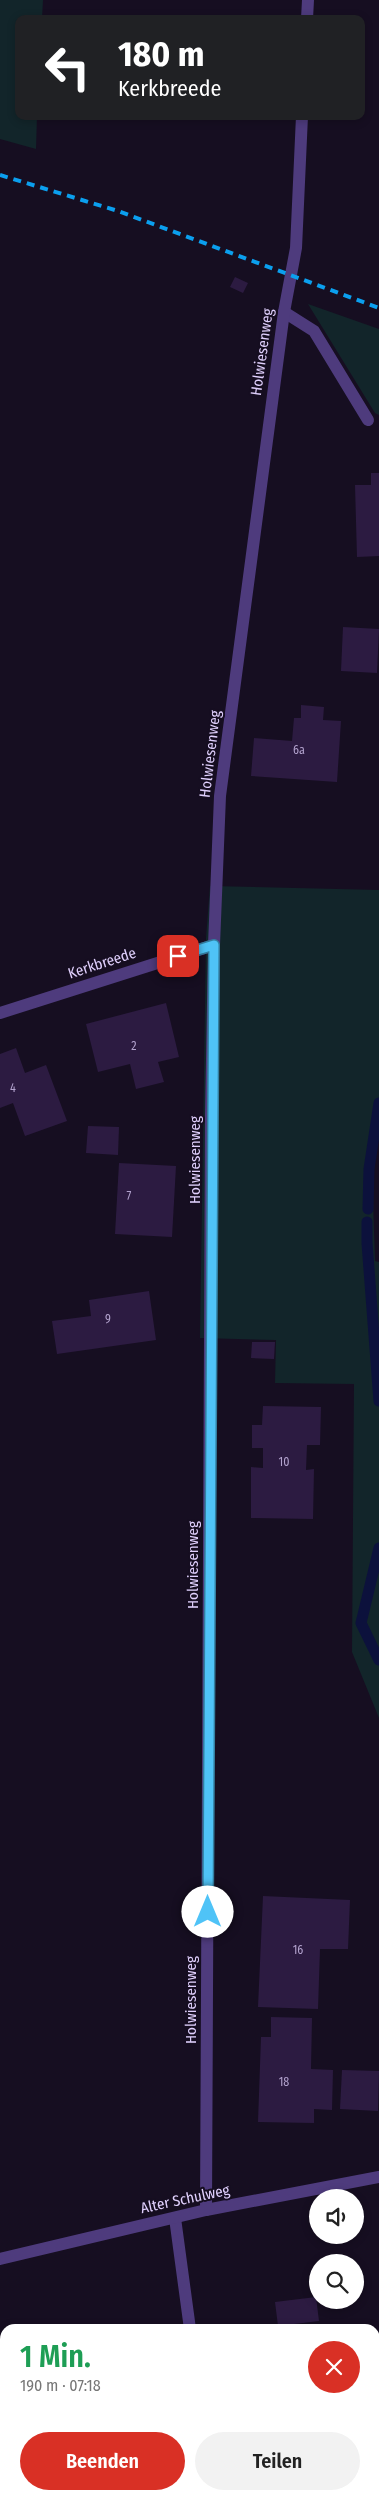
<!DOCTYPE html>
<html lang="de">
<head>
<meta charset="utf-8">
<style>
  body { margin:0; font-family:"Fira Sans Condensed",sans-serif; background:#f2f2f2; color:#222; height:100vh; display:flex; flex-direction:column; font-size:19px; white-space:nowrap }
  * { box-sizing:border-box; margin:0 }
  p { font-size:16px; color:#767676 }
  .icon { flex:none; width:28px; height:28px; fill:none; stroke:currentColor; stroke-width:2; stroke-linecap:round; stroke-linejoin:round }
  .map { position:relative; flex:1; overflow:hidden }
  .panel { position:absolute; left:0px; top:2324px; width:380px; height:176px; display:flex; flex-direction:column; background:#fff; border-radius:15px 15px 0 0; box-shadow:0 2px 8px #0003 }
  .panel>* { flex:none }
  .hud { position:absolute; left:15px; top:15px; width:350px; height:105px; border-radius:10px; box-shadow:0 2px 8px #0003; background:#202124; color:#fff; overflow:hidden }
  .fabs { position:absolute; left:309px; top:2189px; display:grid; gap:10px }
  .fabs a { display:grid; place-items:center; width:55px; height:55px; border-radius:50%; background:#fff; box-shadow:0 2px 8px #0003; font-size:25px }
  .pin { position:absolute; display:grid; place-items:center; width:42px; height:42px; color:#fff; margin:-21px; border-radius:10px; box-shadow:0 2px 8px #0006 }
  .me { position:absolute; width:55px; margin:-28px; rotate:0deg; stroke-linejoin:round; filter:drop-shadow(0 0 4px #0008) }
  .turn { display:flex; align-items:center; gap:18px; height:105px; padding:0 20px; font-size:22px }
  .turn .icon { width:65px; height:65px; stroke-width:2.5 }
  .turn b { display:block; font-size:35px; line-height:42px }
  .round { display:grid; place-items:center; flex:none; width:52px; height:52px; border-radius:26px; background:#f2f2f2 }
  .head { display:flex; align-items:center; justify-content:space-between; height:85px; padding:0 20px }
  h1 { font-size:30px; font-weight:600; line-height:38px; color:#1e9e55 }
  .button { display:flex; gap:10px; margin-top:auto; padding:10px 20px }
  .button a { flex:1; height:58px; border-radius:30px; background:#d93025; color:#fff; font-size:20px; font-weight:600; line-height:58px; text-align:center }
  .button a+a { background:#f2f2f2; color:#222 }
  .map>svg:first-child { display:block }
  .green { fill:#12252a }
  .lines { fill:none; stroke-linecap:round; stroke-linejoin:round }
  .stream { stroke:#0c113c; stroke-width:11 }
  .building { fill:#2c1b41 }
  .minor { stroke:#4e3b7d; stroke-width:12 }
  .rail { stroke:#0b9fee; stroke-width:4; stroke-dasharray:8 6; stroke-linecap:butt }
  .route-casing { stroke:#337fa1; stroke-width:12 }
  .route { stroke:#4fc3f7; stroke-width:9 }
  .labels { text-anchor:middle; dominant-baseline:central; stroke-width:4; stroke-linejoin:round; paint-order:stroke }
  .number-label { font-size:12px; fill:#b3a3ce }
  .street-label { font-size:15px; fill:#e0d0fd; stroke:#160e21 }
</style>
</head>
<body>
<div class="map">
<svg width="379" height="2499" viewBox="0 0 379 2499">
  <rect width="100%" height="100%" fill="#160e21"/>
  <g class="green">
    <path d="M0,0H43L42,19H19V116H37L36,149L0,139Z"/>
    <path d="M308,304L379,329V415L375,413Z"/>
    <path d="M210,886L379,890V1134C370,1175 374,1219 375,1261L379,1262V1718L352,1652L354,1384L275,1383L276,1340L200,1338L206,938Z"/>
  </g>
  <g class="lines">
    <g class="stream">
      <path d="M368,1209L369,1169L379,1103"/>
      <path d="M367,1222V1243L379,1401"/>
      <path d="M379,1548L361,1623L379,1660"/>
    </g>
  </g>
  <g class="building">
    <path d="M235,277L248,283L243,293L230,287Z"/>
    <path d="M371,473H379V556L357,557L355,485H371Z"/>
    <path d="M343,627L379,629L377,673L341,671Z"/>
    <path d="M301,705L324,707L323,720L341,721L337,782L251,776L254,738L292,741L294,718H301Z"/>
    <path d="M166,1003L179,1057L158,1062L164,1082L136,1089L130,1064L98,1072L86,1024Z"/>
    <path d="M16,1048L25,1073L46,1065L67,1121L25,1136L13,1103L0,1108V1054Z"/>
    <path d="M88,1126L119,1127L118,1155L86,1153Z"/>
    <path d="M119,1163L176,1166L172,1237L115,1234Z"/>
    <path d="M149,1291L156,1340L57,1354L52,1321L91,1316L89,1300Z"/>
    <path d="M252,1342H275L274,1359L251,1358Z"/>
    <path d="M263,1406L321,1407L320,1445H307L306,1470L314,1469L313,1519L251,1518V1467L263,1468V1448H252V1425H262Z"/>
    <path d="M263,1896L350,1900L348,1949H320L318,2009L258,2007Z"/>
    <path d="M271,2017L312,2018L311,2069L333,2070L332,2110L314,2109V2123L258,2122L261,2037H271Z"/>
    <path d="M342,2070L379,2071L378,2111L340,2109Z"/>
    <path d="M316,2297L319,2321L278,2326L275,2302Z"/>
    <path d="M49,2495H208L209,2499H50Z"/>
  </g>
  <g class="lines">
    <g class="minor">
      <path d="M307,19L308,0"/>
      <path d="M284,312L314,331L368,420"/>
      <path d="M0,1013L214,945"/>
      <path d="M206,2210L211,1116L214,945L220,796L284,312L296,248L302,116"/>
      <path d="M175,2218L190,2329"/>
      <path d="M0,2259L206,2210L379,2177"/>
    </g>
    <path class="rail" d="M0,175L118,211L379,308"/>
  </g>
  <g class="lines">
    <g class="route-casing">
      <path id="route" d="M178,956L214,945L208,1912"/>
    </g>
    <use href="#route" class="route"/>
  </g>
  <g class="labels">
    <g class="number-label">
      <text x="299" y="750">6a</text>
      <text x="134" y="1046">2</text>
      <text x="13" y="1088">4</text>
      <text x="129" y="1196">7</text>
      <text x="108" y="1319">9</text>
      <text x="284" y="1462">10</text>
      <text x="298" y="1950">16</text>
      <text x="284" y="2082">18</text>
    </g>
    <g class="street-label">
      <text transform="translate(262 352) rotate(-82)">Holwiesenweg</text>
      <text transform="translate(210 754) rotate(-83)">Holwiesenweg</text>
      <text transform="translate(102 963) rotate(-18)">Kerkbreede</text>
      <text transform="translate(195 1160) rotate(-90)">Holwiesenweg</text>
      <text transform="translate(193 1565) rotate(-90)">Holwiesenweg</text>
      <text transform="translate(191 2000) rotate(-90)">Holwiesenweg</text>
      <text transform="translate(185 2199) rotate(-12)">Alter Schulweg</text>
    </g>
  </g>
</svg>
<div class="fabs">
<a><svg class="icon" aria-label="sound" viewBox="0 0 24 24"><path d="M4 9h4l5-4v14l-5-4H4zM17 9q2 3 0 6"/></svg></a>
<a><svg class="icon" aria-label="search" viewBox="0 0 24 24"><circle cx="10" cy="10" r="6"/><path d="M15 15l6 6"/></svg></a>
</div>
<div class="pin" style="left:178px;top:956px;background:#d93025"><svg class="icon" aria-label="arrive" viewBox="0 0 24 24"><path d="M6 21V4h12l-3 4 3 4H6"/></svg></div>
<svg class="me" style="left:208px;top:1912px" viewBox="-20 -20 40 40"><circle r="19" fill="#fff"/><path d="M0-13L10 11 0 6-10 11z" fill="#4fc3f7"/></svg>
<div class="hud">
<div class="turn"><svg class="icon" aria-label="left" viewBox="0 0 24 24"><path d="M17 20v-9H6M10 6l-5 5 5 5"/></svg><div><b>180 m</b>Kerkbreede</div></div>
</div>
<section class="panel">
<div class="head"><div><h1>1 Min.</h1><p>190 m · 07:18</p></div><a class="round" style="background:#d93025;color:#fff"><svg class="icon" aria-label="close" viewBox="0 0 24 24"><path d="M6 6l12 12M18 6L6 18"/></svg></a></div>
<div class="button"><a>Beenden</a><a>Teilen</a></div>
</section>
</div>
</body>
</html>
